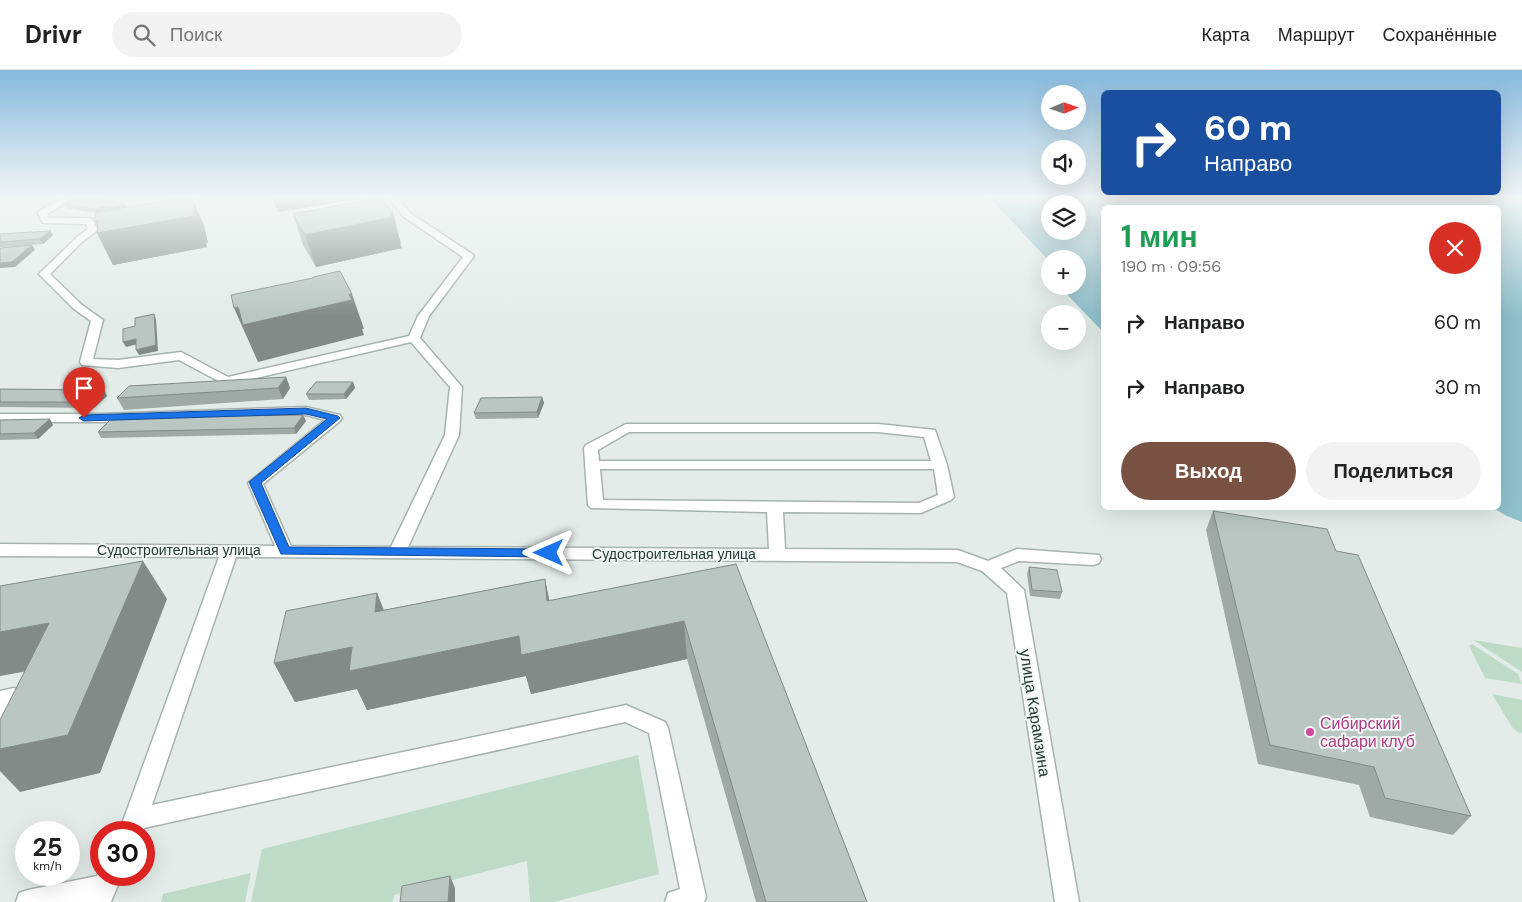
<!DOCTYPE html>
<html lang="ru">
<head>
<meta charset="utf-8">
<style>
  body { margin:0; font-family:"DM Sans",sans-serif; background:#f2f2f2; color:#202124; height:100vh; display:flex; flex-direction:column; font-size:19px; white-space:nowrap }
  * { box-sizing:border-box; margin:0 }
  p { font-size:16px; color:#757577 }
  .icon { flex:none; width:28px; height:28px; fill:none; stroke:currentColor; stroke-width:2; stroke-linecap:round; stroke-linejoin:round }
  .map { position:relative; flex:1; overflow:hidden }
  .panel { position:absolute; left:1101px; top:135px; width:400px; height:305px; display:flex; flex-direction:column; background:#fff; border-radius:8px; box-shadow:0 5px 20px #0002 }
  .panel>* { flex:none }
  .top-card { position:absolute; left:1101px; top:20px; width:400px; height:105px; border-radius:8px; box-shadow:0 5px 20px #0002; background:#1a4fa0; color:#fff; overflow:hidden }
  .needle { width:32px; rotate:88deg }
  .controls { position:absolute; left:1041px; top:15px; display:grid; gap:10px }
  .controls a { display:grid; place-items:center; width:45px; height:45px; border-radius:50%; background:#fff; box-shadow:0 5px 20px #0002; font-size:25px }
  .speed { position:absolute; left:15px; top:751px; display:flex; gap:10px; font-size:25px; font-weight:700; text-align:center }
  .speed>* { display:grid; place-content:center; width:65px; height:65px; border-radius:50%; background:#fff; box-shadow:0 5px 20px #0002; line-height:1 }
  .speed small { font-size:12px; font-weight:400 }
  .speed .limit { border:8px solid #d22; background:#fff; color:#111 }
  .pin { position:absolute; display:grid; place-items:center; width:42px; height:42px; color:#fff; margin:-51px -21px; border-radius:50% 50% 50% 0; rotate:-45deg; box-shadow:0 0 5px #0007 }
  .pin .icon { rotate:45deg }
  .me { position:absolute; width:55px; margin:-28px; rotate:270deg; stroke-linejoin:round; filter:drop-shadow(0 0 4px #0008) }
  .turn { display:flex; align-items:center; gap:18px; height:105px; padding:0 20px; font-size:22px }
  .turn .icon { width:65px; height:65px; stroke-width:2.5 }
  .turn b { display:block; font-size:35px; line-height:42px }
  .round { display:grid; place-items:center; flex:none; width:52px; height:52px; border-radius:26px; background:#f2f2f2 }
  .headline { display:flex; align-items:center; justify-content:space-between; height:85px; padding:0 20px }
  h1 { font-size:30px; font-weight:700; line-height:38px; color:#1e9e55 }
  .primary-button { display:flex; gap:10px; margin-top:auto; padding:10px 20px }
  .primary-button a { flex:1; height:58px; border-radius:30px; background:#795142; color:#fff; font-size:20px; font-weight:700; line-height:58px; text-align:center }
  .primary-button a+a { background:#f2f2f2; color:#202124 }
  ul { padding:0; list-style:none }
  li { display:flex; align-items:center; gap:15px; height:65px; padding:0 20px }
  li div { flex:1 }
  li b { display:block; font-size:19px }
  li em { font-style:normal }
  header { display:flex; align-items:center; gap:30px; box-sizing:border-box; height:70px; padding:0 25px; background:#fff; border-bottom:1px solid #e0e0e0 }
  header strong { font-size:24px }
  nav { display:flex; gap:28px; margin-inline-start:auto; font-size:18px }
  .search { width:350px; height:45px; background:#f2f2f2; display:flex; align-items:center; gap:12px; box-sizing:border-box; padding:0 18px; border-radius:28px; color:#757577; font-size:19px }
  .map>svg:first-child { display:block }
  .green { fill:#bedbc7 }
  .water { fill:#90c0cc; fill-rule:evenodd }
  .lines { fill:none; stroke-linecap:round; stroke-linejoin:round }
  .minor-casing { stroke:#a6b3af; stroke-width:3 }
  .minor { fill:#fff; fill-rule:evenodd }
  .wall { fill:#9faaa6 }
  .shaded-wall { fill:#828b87 }
  .building { fill:#b9c6c1; stroke:#828b87 }
  .route { fill:#1a73e8; stroke:#114b97 }
  .hotel-dot { fill:#d1479c; stroke:#f3f8f6; stroke-width:2 }
  .labels { text-anchor:middle; dominant-baseline:central; stroke-width:4; stroke-linejoin:round; paint-order:stroke }
  .street-label { font-size:14px; fill:#243b36; stroke:#f3f8f6 }
  .near-street-label { font-size:16px; fill:#243b36; stroke:#f3f8f6 }
  .near-hotel-label { font-size:16px; fill:#b23c85; stroke:#f3f8f6; text-anchor:start }
</style>
</head>
<body>
<header>
<strong>Drivr</strong>
<div class="search"><svg class="icon" aria-label="search" viewBox="0 0 24 24"><circle cx="10" cy="10" r="6"/><path d="M15 15l6 6"/></svg>Поиск</div>
<nav><a>Карта</a><a>Маршрут</a><a>Сохранённые</a></nav>
</header>
<div class="map">
<svg width="1522" height="832" viewBox="0 0 1522 832">
  <rect width="100%" height="100%" fill="#e3ece8"/>
  <g class="green">
    <path d="M1473,570L1522,578V602Z"/>
    <path d="M1472,574L1518,604L1522,614L1485,608L1469,576Z"/>
    <path d="M1492,624L1522,630V662L1520,664L1512,657Z"/>
    <path d="M638,685L659,804L554,832H530L527,791L394,825L393,832H251L262,779Z"/>
    <path d="M251,803L245,832H161L163,824Z"/>
  </g>
  <path class="water" d="M990,128H1522V452L1507,446L1493,438H1499V138H1104V263L1059,216H1078V189H1050V192ZM1050,134H1078V161H1050Z"/>
  <g class="lines">
    <g class="minor-casing">
      <g id="minor">
        <path d="M63,128H73L47,144L49,148H89L92,149L98,160L83,171L50,204L82,235L103,250L93,289L118,290L181,282L228,307L409,266L418,246L463,187L404,147L388,128H397L410,143L472,184L474,186L429,246L420,268L462,317L459,365L408,477L769,479L767,442L591,438L588,435L584,378L586,375L626,354H878L935,360L947,395L954,427L951,430L921,443L783,442L785,479L958,480L988,491L1017,479L1099,485L1101,489L1099,493L1093,495L1019,491L1001,498L1024,520L1079,832H1055L1007,523L982,501L957,492L236,487L152,735L626,635L665,652L668,658L706,827L704,832H665L668,823L680,819L649,663L625,652L144,758L142,762H119L219,487L0,486V474L275,476L248,413L325,350L306,345L101,352H0V344H101L306,337L340,345L342,348L340,351L263,414L291,476L391,477L445,365L450,317L411,272L226,315L179,290L118,298L82,295L80,292L91,251L74,239L39,204L77,167L88,159L86,154L43,153L38,143L39,141ZM629,362H878L924,367L931,391H599L598,380ZM600,399H934L938,425L919,433L603,430Z"/>
        <path d="M14,618L21,620L24,626L7,658L0,661V621Z"/>
        <path d="M101,797V805H122L111,832H16L19,823L28,820L97,806Z"/>
      </g>
    </g>
    <use href="#minor" class="minor"/>
  </g>
  <g class="wall">
    <path d="M192,128L204,156L208,173H206L207,177L113,195L97,163L98,157L95,143L66,138L63,134L127,137Z"/>
    <path d="M293,144L401,174H400L402,178L316,197L303,175Z"/>
    <path d="M0,164L53,165L43,174L0,177Z"/>
    <path d="M286,307L290,318L283,329L124,340L117,328Z"/>
    <path d="M353,312L355,318L346,329L309,330L306,324Z"/>
    <path d="M0,319L104,320L107,326L94,338L0,337Z"/>
    <path d="M542,327L544,333L538,348L476,349L474,343Z"/>
    <path d="M303,345L306,351L296,364L101,368L98,362Z"/>
    <path d="M50,349L53,355L38,369L0,370V350Z"/>
    <path d="M1213,441L1336,481L1471,746L1453,765L1370,747L1359,715L1258,694L1206,460Z"/>
    <path d="M736,494L867,832H756L687,589L531,624L526,606L367,640L357,619L295,632L274,593L377,523L384,540L545,509L549,531Z"/>
    <path d="M1029,497L1062,522L1060,529L1030,526L1027,504Z"/>
  </g>
  <g class="shaded-wall">
    <path d="M192,128L204,156L208,173H206L207,177L113,195L97,163L101,162L95,151Z"/>
    <path d="M273,128H359V129L278,142Z"/>
    <path d="M125,134L128,138L116,142L114,138Z"/>
    <path d="M103,136L105,140L97,143L95,139Z"/>
    <path d="M393,143L401,174H400L402,178L316,197L305,165Z"/>
    <path d="M51,161L53,165L43,174L40,169Z"/>
    <path d="M32,175L35,180L15,197L0,198V193Z"/>
    <path d="M352,224L364,259H362L364,265L258,292L234,238Z"/>
    <path d="M154,244L156,249L158,281L139,285L136,280Z"/>
    <path d="M136,269L138,274L126,277L123,272Z"/>
    <path d="M286,307L290,318L283,329L278,318Z"/>
    <path d="M353,312L355,318L346,329L344,324Z"/>
    <path d="M104,320L107,326L94,338L90,332Z"/>
    <path d="M542,327L544,333L538,348L537,342Z"/>
    <path d="M303,345L306,351L296,364L294,358Z"/>
    <path d="M50,349L53,355L38,369L34,363Z"/>
    <path d="M143,491L167,529L100,703L20,722L0,701V679Z"/>
    <path d="M545,509L553,548L547,531Z"/>
    <path d="M377,523L392,562L375,542Z"/>
    <path d="M684,551L687,589L531,624L526,606L367,640L357,619L295,632L274,593L352,577L519,566Z"/>
    <path d="M49,553L78,592L0,606V562Z"/>
    <path d="M450,806L455,818V832H448Z"/>
  </g>
  <g class="building">
    <path d="M79,128H91L125,134L114,138L103,136L95,139L63,134Z"/>
    <path d="M181,128H192L195,142H193L194,146L97,163L98,151H95V143Z"/>
    <path d="M378,128H381L393,143L390,144L393,147L305,165L293,144Z"/>
    <path d="M51,161L40,169L0,172V164Z"/>
    <path d="M32,175L12,192L0,193V178Z"/>
    <path d="M340,201L352,224H349L352,230L243,255L238,237L234,238L231,225L313,208V207Z"/>
    <path d="M154,244L156,275L136,280V269L123,272V259L135,256V248Z"/>
    <path d="M286,307L278,318L117,328L129,316Z"/>
    <path d="M316,312H353L344,324H306Z"/>
    <path d="M0,319L104,320L90,332H0Z"/>
    <path d="M542,327L537,342L474,343L481,328Z"/>
    <path d="M303,345L294,358L98,362L112,348Z"/>
    <path d="M50,349L34,363L0,364V350Z"/>
    <path d="M1213,441L1327,459L1336,481L1358,485L1471,746L1385,728L1374,697L1270,675Z"/>
    <path d="M143,491L68,665L0,679V650L49,553L0,562V516Z"/>
    <path d="M736,494L867,832H766L684,551L521,585L519,566L349,601L352,577L274,593L286,541L377,523L375,542L545,509L547,531Z"/>
    <path d="M1029,497L1057,500L1062,522L1032,520Z"/>
    <path d="M450,806L448,832H400L402,816Z"/>
  </g>
  <linearGradient id="sky" x2="0" y2="1"><stop stop-color="#85b9dd"/><stop offset="0.52" stop-color="#f2f6f5"/><stop offset="1" stop-color="#f2f6f5" stop-opacity="0"/></linearGradient>
  <rect width="1522" height="245" fill="url(#sky)"/>
  <path class="route" d="M306,338L338,346L340,348L261,413L289,477L549,479L556,483L549,487L281,484L249,412L327,349L306,344L84,351L79,348L84,345Z"/>
  <circle class="hotel-dot" cx="1310" cy="662" r="5"/>
  <g class="labels">
    <g class="street-label">
      <text x="179" y="480">Судостроительная улица</text>
      <text x="674" y="484">Судостроительная улица</text>
    </g>
    <g class="near-street-label">
      <text transform="translate(1035 643) rotate(81)">улица Карамзина</text>
    </g>
    <g class="near-hotel-label">
      <text x="1320" y="653">Сибирский<tspan x="1320" dy="18">сафари клуб</tspan></text>
    </g>
  </g>
</svg>
<div class="controls">
<a><svg class="needle" viewBox="-14 -14 28 28"><path d="M0-13l5 13h-10z" fill="#e53935"/><path d="M0 13l5-13h-10z" fill="#757577"/></svg></a>
<a><svg class="icon" aria-label="sound" viewBox="0 0 24 24"><path d="M4 9h4l5-4v14l-5-4H4zM17 9q2 3 0 6"/></svg></a>
<a><svg class="icon" aria-label="layers" viewBox="0 0 24 24"><path d="M12 4l9 5-9 5-9-5zM3 14l9 5 9-5"/></svg></a>
<a>+</a>
<a>−</a>
</div>
<div class="speed"><div>25<small>km/h</small></div><div class="limit">30</div></div>
<div class="pin" style="left:84px;top:348px;background:#d93025"><svg class="icon" aria-label="arrive" viewBox="0 0 24 24"><path d="M6 21V4h12l-3 4 3 4H6"/></svg></div>
<svg class="me" style="left:549px;top:483px" viewBox="-20 -20 40 40"><path d="M0-17L14 15 0 8-14 15z" fill="#1a73e8" stroke="#fff" stroke-width="4"/></svg>
<div class="top-card">
<div class="turn"><svg class="icon" aria-label="right" viewBox="0 0 24 24"><path d="M7 20v-9h11M14 6l5 5-5 5"/></svg><div><b>60 m</b>Направо</div></div>
</div>
<section class="panel">
<div class="headline"><div><h1>1 мин</h1><p>190 m · 09:56</p></div><a class="round" style="background:#d93025;color:#fff"><svg class="icon" aria-label="close" viewBox="0 0 24 24"><path d="M6 6l12 12M18 6L6 18"/></svg></a></div>
<ul>
<li><svg class="icon" aria-label="right" viewBox="0 0 24 24"><path d="M7 20v-9h11M14 6l5 5-5 5"/></svg><div><b>Направо</b></div><em>60 m</em></li>
<li><svg class="icon" aria-label="right" viewBox="0 0 24 24"><path d="M7 20v-9h11M14 6l5 5-5 5"/></svg><div><b>Направо</b></div><em>30 m</em></li>
</ul>
<div class="primary-button"><a>Выход</a><a>Поделиться</a></div>
</section>
</div>
</body>
</html>
